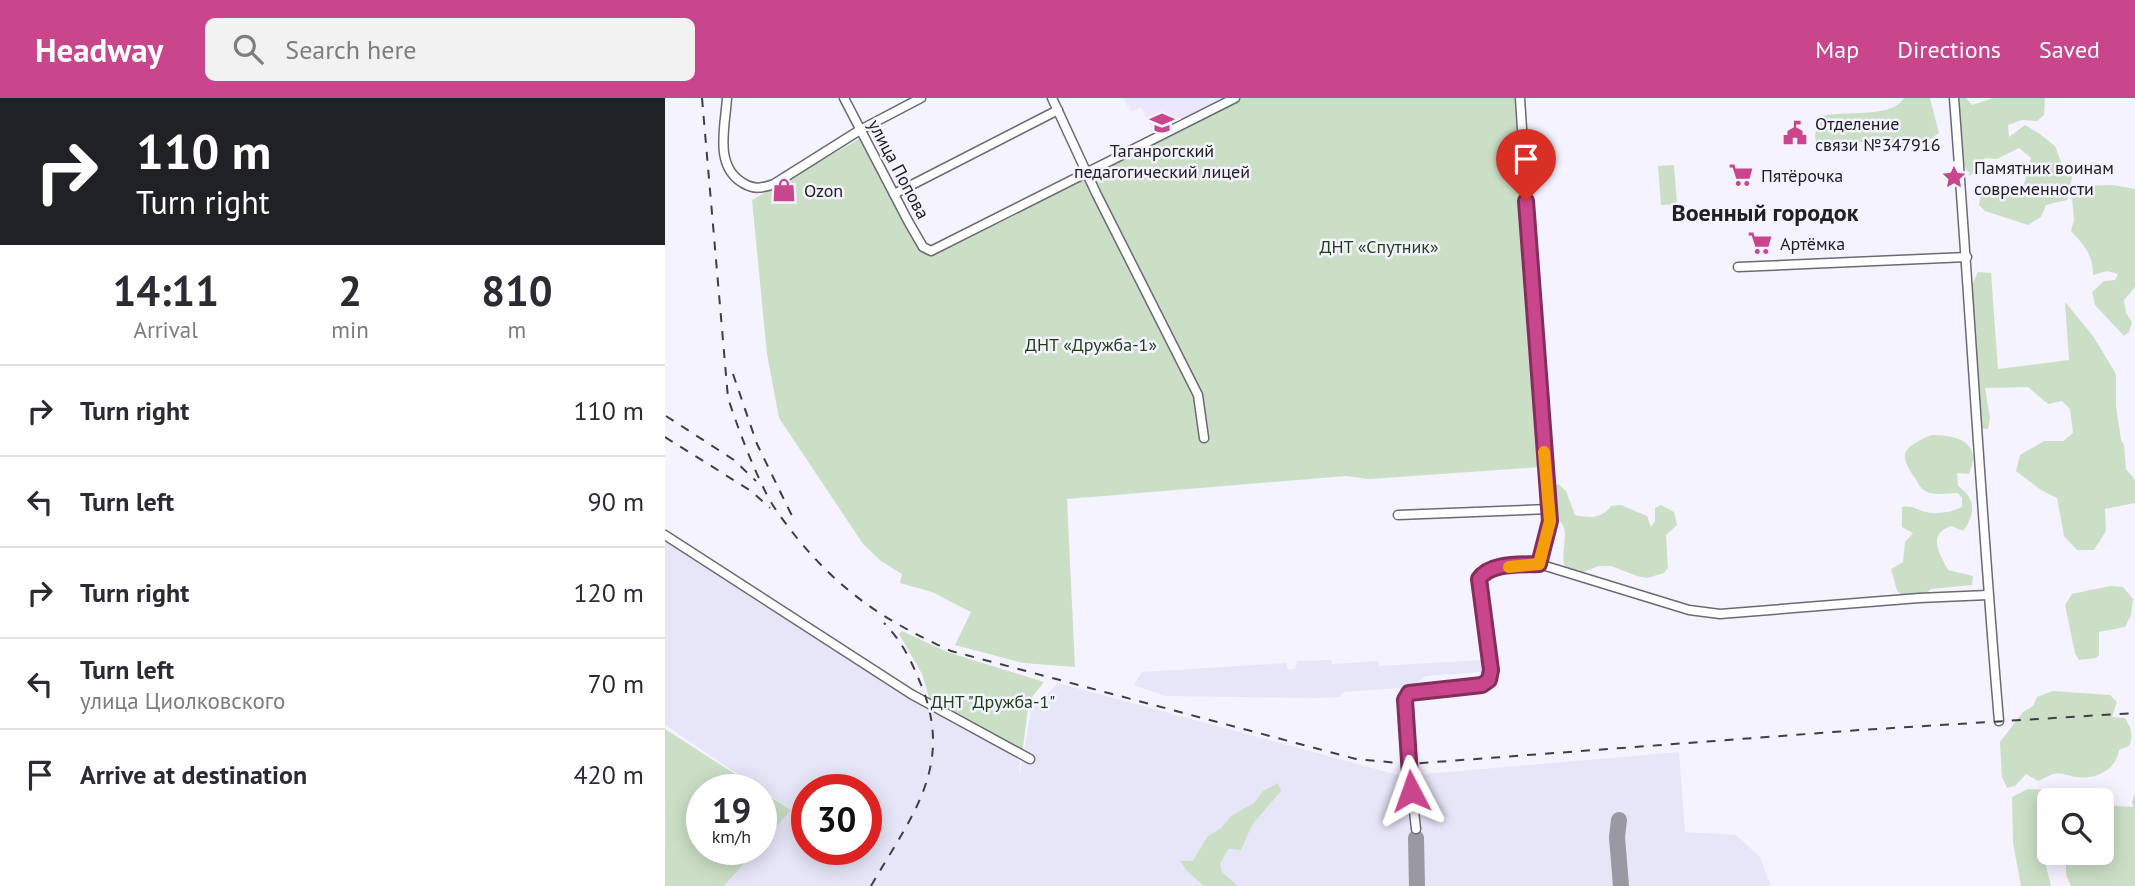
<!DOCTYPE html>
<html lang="en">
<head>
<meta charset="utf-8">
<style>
  body { margin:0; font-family:"PT Sans",sans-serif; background:#f2f2f3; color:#2b2b33; height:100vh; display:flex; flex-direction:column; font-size:26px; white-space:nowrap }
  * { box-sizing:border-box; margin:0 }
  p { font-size:23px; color:#7c7c81 }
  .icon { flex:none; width:38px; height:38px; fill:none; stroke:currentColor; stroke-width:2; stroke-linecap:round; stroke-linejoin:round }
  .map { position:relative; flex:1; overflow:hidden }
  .details { display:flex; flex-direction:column; background:#fff; width:665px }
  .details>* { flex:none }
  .top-card { background:#202124; color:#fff; overflow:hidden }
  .tools { position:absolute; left:1372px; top:690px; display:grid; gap:14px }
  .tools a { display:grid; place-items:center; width:77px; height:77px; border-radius:10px; background:#fff; box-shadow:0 4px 18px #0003; font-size:35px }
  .speed { position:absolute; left:21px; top:676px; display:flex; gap:14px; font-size:35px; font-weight:700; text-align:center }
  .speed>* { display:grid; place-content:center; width:91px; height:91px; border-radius:50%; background:#fff; box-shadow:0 4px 18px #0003; line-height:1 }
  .speed small { font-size:18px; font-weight:400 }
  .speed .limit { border:10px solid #d22; background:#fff; color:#111 }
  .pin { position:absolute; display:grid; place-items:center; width:60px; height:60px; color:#fff; margin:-72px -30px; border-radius:50% 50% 50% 0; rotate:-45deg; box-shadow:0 0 7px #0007 }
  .pin .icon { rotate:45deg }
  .me { position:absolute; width:77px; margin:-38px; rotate:356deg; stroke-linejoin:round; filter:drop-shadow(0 0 5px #0008) }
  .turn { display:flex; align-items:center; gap:24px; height:147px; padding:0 21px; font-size:32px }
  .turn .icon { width:91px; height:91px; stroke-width:2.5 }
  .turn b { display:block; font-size:49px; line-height:60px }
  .eta { display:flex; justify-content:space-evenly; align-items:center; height:119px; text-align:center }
  .eta b { font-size:42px; font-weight:600; line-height:49px }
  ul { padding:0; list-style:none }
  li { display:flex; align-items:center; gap:21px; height:91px; padding:0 21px; border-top:2px solid #e1e1e2 }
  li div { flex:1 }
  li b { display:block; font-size:26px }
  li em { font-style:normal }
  header { display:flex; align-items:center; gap:42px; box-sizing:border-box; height:98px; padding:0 35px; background:#c9468d; color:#fff }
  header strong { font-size:33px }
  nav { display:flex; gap:38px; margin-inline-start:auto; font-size:24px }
  .search { width:490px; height:63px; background:#f2f2f3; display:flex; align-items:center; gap:18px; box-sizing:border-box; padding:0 24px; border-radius:10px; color:#7c7c81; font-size:26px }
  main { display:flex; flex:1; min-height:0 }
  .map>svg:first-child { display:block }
  .built { fill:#e7e6f9; fill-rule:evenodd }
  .education { fill:#eee6fc }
  .green { fill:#cbdfc6 }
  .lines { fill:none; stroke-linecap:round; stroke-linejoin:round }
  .taxiway { stroke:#9a98a2; stroke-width:16 }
  .minor-casing { stroke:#6b6a74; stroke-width:11 }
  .minor { stroke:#fff; stroke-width:8 }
  .rail { stroke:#3f3e44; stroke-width:2; stroke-dasharray:9 9; stroke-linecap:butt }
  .route-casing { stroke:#832e5c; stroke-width:18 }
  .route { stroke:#c9468d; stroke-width:12 }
  .slow { stroke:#f59e0b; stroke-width:12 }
  .labels { text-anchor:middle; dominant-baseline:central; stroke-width:5; stroke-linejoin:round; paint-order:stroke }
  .poi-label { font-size:18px; fill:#202024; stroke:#f4f3ff; text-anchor:start }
  .street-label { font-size:18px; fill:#202024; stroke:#f4f3ff }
  .park-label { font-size:18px; fill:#1d3f15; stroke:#f4f3ff }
  .district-label { font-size:24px; font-weight:bold; fill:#202024; stroke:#f4f3ff }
</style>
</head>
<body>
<header>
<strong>Headway</strong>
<div class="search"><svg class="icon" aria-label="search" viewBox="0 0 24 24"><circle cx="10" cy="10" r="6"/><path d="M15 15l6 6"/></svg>Search here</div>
<nav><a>Map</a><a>Directions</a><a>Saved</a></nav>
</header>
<main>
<section class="details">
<div class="top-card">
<div class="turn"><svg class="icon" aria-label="right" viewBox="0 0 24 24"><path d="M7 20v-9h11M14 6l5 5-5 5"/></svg><div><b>110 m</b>Turn right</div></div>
</div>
<div class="eta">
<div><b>14:11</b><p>Arrival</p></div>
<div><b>2</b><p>min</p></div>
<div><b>810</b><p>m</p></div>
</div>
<ul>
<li><svg class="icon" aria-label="right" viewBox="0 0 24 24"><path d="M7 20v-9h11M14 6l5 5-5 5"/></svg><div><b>Turn right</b></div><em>110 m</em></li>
<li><svg class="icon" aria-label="left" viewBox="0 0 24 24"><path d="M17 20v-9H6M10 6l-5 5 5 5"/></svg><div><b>Turn left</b></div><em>90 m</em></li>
<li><svg class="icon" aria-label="right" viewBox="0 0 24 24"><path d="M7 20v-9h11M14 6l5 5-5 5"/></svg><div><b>Turn right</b></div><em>120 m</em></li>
<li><svg class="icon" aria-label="left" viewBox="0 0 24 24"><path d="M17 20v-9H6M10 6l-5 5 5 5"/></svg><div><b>Turn left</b><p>улица Циолковского</p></div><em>70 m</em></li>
<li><svg class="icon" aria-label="arrive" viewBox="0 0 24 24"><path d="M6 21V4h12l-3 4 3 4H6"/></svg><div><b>Arrive at destination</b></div><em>420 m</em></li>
</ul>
</section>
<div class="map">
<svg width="1470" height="788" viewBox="0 0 1470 788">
  <rect width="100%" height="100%" fill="#f4f3ff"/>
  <g class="built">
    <path d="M0,439L148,537L355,663L354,682L367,608L377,602L393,585L737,678L1014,654L1020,734L1071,737L1095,759L1106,788H59L92,751H96V746L126,712L0,627ZM142,691H201V751H142Z"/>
    <path d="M666,562L667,566L714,563V568L817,562L818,574L760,578L747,589L678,594L674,599L652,600L501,598L469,587L477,574L621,565L623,572L630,571L632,563Z"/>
  </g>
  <path class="education" d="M458,0H557L489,35L476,9L466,14Z"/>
  <g class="green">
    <path d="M574,0H853L876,369L705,381L681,378L402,401L410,569L358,565L290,547L306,514L267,494L235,485L237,476L216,463L198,446L114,320L102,256L87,102L196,40L253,150L260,155L271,154Z"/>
    <path d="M1239,0H1265L1274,35L1261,44L1250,47L1204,43L1192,45L1172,54L1167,48H1152L1150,38L1154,19C1176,11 1226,22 1239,0Z"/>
    <path d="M1289,0H1301L1307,7L1328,0H1380L1379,17L1372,23L1357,22L1343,27L1344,39L1360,27L1375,36L1390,48L1396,64L1407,79L1402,102L1381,107L1376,119L1363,127L1320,113L1314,107L1316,96L1328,100L1339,89L1358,90L1366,60L1354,50L1332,61L1320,60L1305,78C1291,55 1291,27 1289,0Z"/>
    <path d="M1009,67L1012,106L996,107L993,68Z"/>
    <path d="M1448,87L1470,91V189L1459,202L1461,215L1467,224L1464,234L1459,238L1430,207L1427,194L1439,183L1450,182L1453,176L1442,173L1428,177C1428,157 1420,148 1406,133L1409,122L1407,99L1419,88Z"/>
    <path d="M1313,174L1326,175L1333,271L1404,262L1400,204L1428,238L1451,276V308L1456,342L1459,347L1461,371L1470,382V405L1440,411L1441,433L1429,452H1412L1399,438L1392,400L1376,392L1351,373L1355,357L1379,343H1398L1408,335L1405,311L1397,303L1383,306L1363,289L1320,290L1325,320L1323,331L1313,330L1307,187Z"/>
    <path d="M1266,337C1281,337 1307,339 1308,359C1309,364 1305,371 1304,376L1292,375L1293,388C1311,400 1311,416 1298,433L1286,428C1262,437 1274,455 1283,472L1308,478L1307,487L1266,491L1254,500L1243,501L1232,493L1226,471L1238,464L1240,444L1248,435L1237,429V409C1248,407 1251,412 1261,414C1271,417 1287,414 1297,409V400L1293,395C1285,395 1274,397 1265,395C1257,393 1254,387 1250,380C1231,354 1240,349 1266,337Z"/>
    <path d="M893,386L901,393L910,417C924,420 937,421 946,408L956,407L982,418L986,429L990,423V410L996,407L1009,414L1012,427L1001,437L1003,470L999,475L982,480L972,478L946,468H933L916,475L901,471C892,453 910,431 890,419L887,388Z"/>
    <path d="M1445,488L1458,489L1468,501L1466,517L1460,529L1434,534V557L1431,560L1414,562L1410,555L1400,507L1407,496Z"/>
    <path d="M237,533L282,554L379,584L364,603L357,657L265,603L257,576L234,536Z"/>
    <path d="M1388,593L1445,597L1452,604L1447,619L1460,620C1466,630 1469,637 1464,648L1454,652C1451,672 1431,682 1411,679C1405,678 1396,674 1389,676C1384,677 1378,681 1373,683L1361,676L1350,688L1342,690L1337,679L1335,644L1358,614L1368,608L1372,599Z"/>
    <path d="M0,631L93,691H37V751H92L59,788H0Z"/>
    <path d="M613,685L616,693L587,727L576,752L563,751L555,766L557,774L573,788H539L522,773L515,763H528L542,739L556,730L566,718L589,705L598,693Z"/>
    <path d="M1363,691L1384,692L1395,699V702H1384V751L1376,749L1386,788H1356L1348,745L1347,699Z"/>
    <path d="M96,693L126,712L96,746Z"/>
    <path d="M1470,695V788H1406L1401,777V759L1392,754H1437V707L1468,709L1467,704Z"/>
  </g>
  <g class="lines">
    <g class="taxiway">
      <path d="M954,722L952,739L956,788"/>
      <path d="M751,740L752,788"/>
    </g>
    <g class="minor-casing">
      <g id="minor">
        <path d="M62,0C60,30 49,68 78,85C89,92 98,90 109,86L195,32L256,0"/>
        <path d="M179,0L243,123L258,149L266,153L570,0"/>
        <path d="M387,0L431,95L533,297L539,340"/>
        <path d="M855,0L876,320L885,423L874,466"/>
        <path d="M1289,0C1305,207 1316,415 1334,623"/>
        <path d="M229,96L393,12"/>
        <path d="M1073,169L1302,159"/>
        <path d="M733,417L884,411"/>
        <path d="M0,437L246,596L365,661"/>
        <path d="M751,731L744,668L740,602L744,595L817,587L824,582L826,572L814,481L818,474L830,470L874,466L1024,512L1055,516L1254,500L1323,497"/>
      </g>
    </g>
    <use href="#minor" class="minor"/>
    <g class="rail">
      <path d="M37,0L63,300C74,333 86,365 101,395C109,411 121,426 132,440C177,495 222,524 286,553L691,661L744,666L1195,632L1470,615"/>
      <path d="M68,276L92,346L130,424"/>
      <path d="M1,318L69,362L91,383"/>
      <path d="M0,339L86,393L105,410"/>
      <path d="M206,788C245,720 289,670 257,589C247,564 237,543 219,525"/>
    </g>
  </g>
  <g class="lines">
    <g class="route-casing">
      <path id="route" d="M746,693L740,602L744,595L817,587L824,582L826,572L814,481C825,464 856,467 874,466L885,423L861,103"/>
    </g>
    <use href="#route" class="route"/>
    <path class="slow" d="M844,469L874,466L885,423L879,354"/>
  </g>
  <defs>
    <g id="university-bare" transform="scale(1.89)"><path d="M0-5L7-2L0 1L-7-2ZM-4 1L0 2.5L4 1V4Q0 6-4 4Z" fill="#c9468d" stroke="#f4f3ff" stroke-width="2.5" paint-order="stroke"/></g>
    <g id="civic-bare" transform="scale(1.89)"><path d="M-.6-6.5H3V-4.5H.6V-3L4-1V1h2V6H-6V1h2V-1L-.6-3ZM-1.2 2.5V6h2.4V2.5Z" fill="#c9468d" stroke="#f4f3ff" stroke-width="2.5" paint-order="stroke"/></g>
    <g id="supermarket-bare" transform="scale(1.89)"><path d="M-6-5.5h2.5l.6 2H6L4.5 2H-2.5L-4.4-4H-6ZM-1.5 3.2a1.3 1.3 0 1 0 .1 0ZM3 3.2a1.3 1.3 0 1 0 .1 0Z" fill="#c9468d" stroke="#f4f3ff" stroke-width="2.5" paint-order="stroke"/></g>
    <g id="sight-bare" transform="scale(1.89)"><path d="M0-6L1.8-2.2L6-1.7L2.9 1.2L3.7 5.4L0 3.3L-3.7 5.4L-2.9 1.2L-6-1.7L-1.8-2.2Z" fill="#c9468d" stroke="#f4f3ff" stroke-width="2.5" paint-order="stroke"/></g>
    <g id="shop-bare" transform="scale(1.89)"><path d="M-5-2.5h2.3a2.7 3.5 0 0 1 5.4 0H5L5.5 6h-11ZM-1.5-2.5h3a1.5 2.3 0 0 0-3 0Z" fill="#c9468d" stroke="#f4f3ff" stroke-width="2.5" paint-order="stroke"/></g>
  </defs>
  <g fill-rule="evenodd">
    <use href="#university-bare" x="497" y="25"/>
    <use href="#civic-bare" x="1130" y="35"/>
    <use href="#supermarket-bare" x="1076" y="77"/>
    <use href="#sight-bare" x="1289" y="79"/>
    <use href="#shop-bare" x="119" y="92"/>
    <use href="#supermarket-bare" x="1095" y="145"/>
  </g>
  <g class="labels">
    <g class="poi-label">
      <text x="1150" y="25">Отделение<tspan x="1150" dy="21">связи №347916</tspan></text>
      <text x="497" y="52" text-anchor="middle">Таганрогский<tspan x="497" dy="21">педагогический лицей</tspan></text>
      <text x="1309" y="69">Памятник воинам<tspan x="1309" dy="21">современности</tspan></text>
      <text x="1096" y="77">Пятёрочка</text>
      <text x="139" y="92">Ozon</text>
      <text x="1115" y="145">Артёмка</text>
    </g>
    <g class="street-label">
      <text transform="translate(234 71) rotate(62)">улица Попова</text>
    </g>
    <g class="park-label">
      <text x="714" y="148">ДНТ «Спутник»</text>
      <text x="426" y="246">ДНТ «Дружба-1»</text>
      <text x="328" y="603">ДНТ "Дружба-1"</text>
    </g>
    <g class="district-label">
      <text x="1100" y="114">Военный городок</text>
    </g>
  </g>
</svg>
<div class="tools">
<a><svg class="icon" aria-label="search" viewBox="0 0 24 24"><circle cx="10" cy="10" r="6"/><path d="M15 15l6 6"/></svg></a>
</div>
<div class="speed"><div>19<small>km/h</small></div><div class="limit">30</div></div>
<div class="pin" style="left:861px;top:103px;background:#d93025"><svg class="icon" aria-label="arrive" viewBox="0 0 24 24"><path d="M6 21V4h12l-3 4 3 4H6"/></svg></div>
<svg class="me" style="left:746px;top:693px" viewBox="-20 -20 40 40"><path d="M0-17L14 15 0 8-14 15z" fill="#c9468d" stroke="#fff" stroke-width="4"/></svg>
</div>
</main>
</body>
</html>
